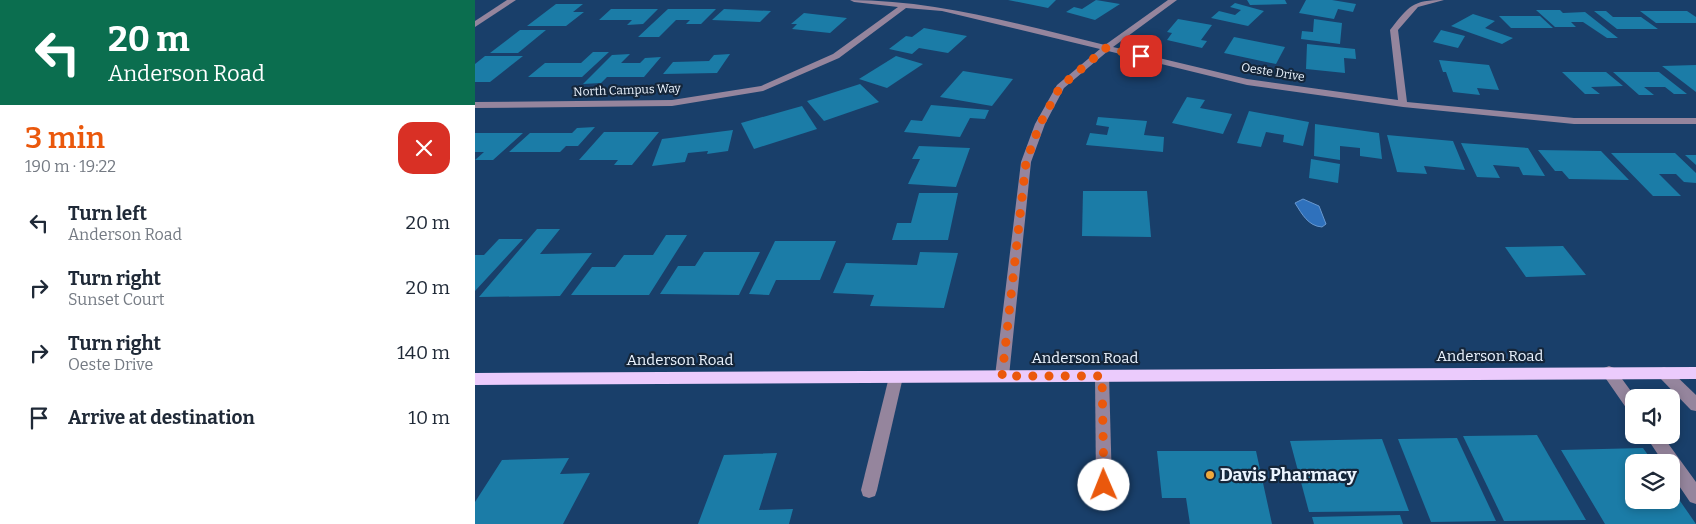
<!DOCTYPE html>
<html lang="en">
<head>
<meta charset="utf-8">
<style>
  body { margin:0; font-family:Bitter,serif; background:#f2f2f3; color:#1f2937; height:100vh; display:flex; flex-direction:column; font-size:19px; white-space:nowrap }
  * { box-sizing:border-box; margin:0 }
  p { font-size:16px; color:#747a83 }
  .icon { flex:none; width:28px; height:28px; fill:none; stroke:currentColor; stroke-width:2; stroke-linecap:round; stroke-linejoin:round }
  .map { position:relative; flex:1; overflow:hidden }
  .side { display:flex; flex-direction:column; background:#fff; width:475px }
  .side>* { flex:none }
  .top-card { background:#0b6e4f; color:#fff; overflow:hidden }
  .buttons { position:absolute; left:1150px; top:389px; display:grid; gap:10px }
  .buttons a { display:grid; place-items:center; width:55px; height:55px; border-radius:10px; background:#fff; box-shadow:0 2px 8px #0003; font-size:25px }
  .pin { position:absolute; display:grid; place-items:center; width:42px; height:42px; color:#fff; margin:-21px; border-radius:10px; box-shadow:0 2px 8px #0006 }
  .me { position:absolute; width:55px; margin:-28px; rotate:359deg; stroke-linejoin:round; filter:drop-shadow(0 0 4px #0008) }
  .turn { display:flex; align-items:center; gap:18px; height:105px; padding:0 25px; font-size:22px }
  .turn .icon { width:65px; height:65px; stroke-width:2.5 }
  .turn b { display:block; font-size:35px; line-height:42px }
  .round { display:grid; place-items:center; flex:none; width:52px; height:52px; border-radius:15px; background:#f2f2f3 }
  .summary { display:flex; align-items:center; justify-content:space-between; height:85px; padding:0 25px }
  h1 { font-size:30px; font-weight:600; line-height:38px; color:#ea580c }
  ul { padding:0; list-style:none }
  li { display:flex; align-items:center; gap:15px; height:65px; padding:0 25px }
  li div { flex:1 }
  li b { display:block; font-size:19px }
  li em { font-style:normal }
  main { display:flex; flex:1; min-height:0 }
  .map>svg:first-child { display:block }
  .water { fill:#2f71bc; stroke:#6798d0 }
  .building { fill:#1b7ca7 }
  .lines { fill:none; stroke-linecap:round; stroke-linejoin:round }
  .minor { fill:#95859d; fill-rule:evenodd }
  .major { fill:#ebcbfc; fill-rule:evenodd }
  .route { stroke:#ea580c; stroke-width:9; stroke-dasharray:0 16.2 }
  .poi-dot { fill:#eea83c; stroke:#15263a; stroke-width:2 }
  .labels { text-anchor:middle; dominant-baseline:central; stroke-width:4.5; stroke-linejoin:round; paint-order:stroke }
  .far-street-label { font-size:12px; fill:#ebf4ff; stroke:#15263a }
  .street-label { font-size:15px; fill:#ebf4ff; stroke:#15263a }
  .near-poi-label { font-size:18px; font-weight:bold; fill:#ebf4ff; stroke:#15263a; text-anchor:start }
</style>
</head>
<body>
<main>
<section class="side">
<div class="top-card">
<div class="turn"><svg class="icon" aria-label="left" viewBox="0 0 24 24"><path d="M17 20v-9H6M10 6l-5 5 5 5"/></svg><div><b>20 m</b>Anderson Road</div></div>
</div>
<div class="summary"><div><h1>3 min</h1><p>190 m · 19:22</p></div><a class="round" style="background:#d93025;color:#fff"><svg class="icon" aria-label="close" viewBox="0 0 24 24"><path d="M6 6l12 12M18 6L6 18"/></svg></a></div>
<ul>
<li><svg class="icon" aria-label="left" viewBox="0 0 24 24"><path d="M17 20v-9H6M10 6l-5 5 5 5"/></svg><div><b>Turn left</b><p>Anderson Road</p></div><em>20 m</em></li>
<li><svg class="icon" aria-label="right" viewBox="0 0 24 24"><path d="M7 20v-9h11M14 6l5 5-5 5"/></svg><div><b>Turn right</b><p>Sunset Court</p></div><em>20 m</em></li>
<li><svg class="icon" aria-label="right" viewBox="0 0 24 24"><path d="M7 20v-9h11M14 6l5 5-5 5"/></svg><div><b>Turn right</b><p>Oeste Drive</p></div><em>140 m</em></li>
<li><svg class="icon" aria-label="arrive" viewBox="0 0 24 24"><path d="M6 21V4h12l-3 4 3 4H6"/></svg><div><b>Arrive at destination</b></div><em>10 m</em></li>
</ul>
</section>
<div class="map">
<svg width="1221" height="524" viewBox="0 0 1221 524">
  <rect width="100%" height="100%" fill="#193f6a"/>
  <path class="water" d="M828,199L844,206L851,224L847,227C833,226 827,214 820,203Z"/>
  <g class="building">
    <path d="M533,0H581L573,8Z"/>
    <path d="M621,0L645,4L620,20L591,12L599,7L607,9Z"/>
    <path d="M772,0H810L812,4L775,5Z"/>
    <path d="M831,0H857L881,4L878,12L863,9L859,19L824,13Z"/>
    <path d="M760,3L789,11L773,26L736,18L744,11L760,15L766,10L755,7Z"/>
    <path d="M81,4H108L98,12H109L91,26H52Z"/>
    <path d="M136,9H183L168,24L152,25L157,20H124Z"/>
    <path d="M193,9H241L226,24H211L215,20H201L184,37H163Z"/>
    <path d="M249,9L296,11L285,22L237,20Z"/>
    <path d="M1061,10H1085L1088,13L1110,12L1143,38H1132L1108,22H1096L1101,27H1080Z"/>
    <path d="M1119,11H1131L1138,17H1166L1183,29H1142Z"/>
    <path d="M1165,11H1212L1221,17V23H1181Z"/>
    <path d="M329,13L372,18L355,33L317,29L322,24H316Z"/>
    <path d="M998,14L1020,21L1010,28L1038,38L1027,44L976,26Z"/>
    <path d="M1024,16H1065L1078,28H1036Z"/>
    <path d="M703,19L737,25L726,40L732,41L727,48L692,40L697,33L692,32Z"/>
    <path d="M839,19L867,23L865,44L826,39L827,31L838,32Z"/>
    <path d="M449,28L492,36L473,53L444,48L437,54L414,49L431,36L437,37Z"/>
    <path d="M45,30H71L43,53H15Z"/>
    <path d="M966,30L990,36L983,48L958,42Z"/>
    <path d="M759,37L810,47L801,64L749,53Z"/>
    <path d="M832,44L880,49L881,59L869,58L870,73L831,69Z"/>
    <path d="M118,52H134L107,77H53L70,63H106Z"/>
    <path d="M155,54L146,63H165L170,58L186,57L169,77H132L126,83L108,84L137,55Z"/>
    <path d="M255,54L242,73L188,74L198,62L234,61L239,55Z"/>
    <path d="M10,56H48L15,82H0V64Z"/>
    <path d="M421,56L448,64L412,88L384,79Z"/>
    <path d="M964,60L1014,65L1024,90L1002,88L1005,95L978,92L971,72H968Z"/>
    <path d="M1221,65V92L1187,66Z"/>
    <path d="M488,71L538,79L517,106L465,97Z"/>
    <path d="M1087,72H1131L1148,86L1116,87L1125,94H1110Z"/>
    <path d="M1138,72H1184L1212,94H1199L1190,87H1169L1179,95H1164Z"/>
    <path d="M385,84L404,102L349,121L332,101Z"/>
    <path d="M712,97L730,100L725,108L757,114L748,134L697,123Z"/>
    <path d="M456,105L514,110L510,119L495,118L485,137L429,132L436,120L447,121Z"/>
    <path d="M327,106L342,129L279,149L266,123Z"/>
    <path d="M774,111L834,122L828,146L808,142L809,135L791,132L786,147L762,143Z"/>
    <path d="M623,117L672,121L669,135L689,137L688,152L611,145L615,133L632,135L634,127L621,125Z"/>
    <path d="M840,124L904,133L907,159L885,156V148L865,146V160L839,156Z"/>
    <path d="M120,127L103,146H91L85,152H34L55,133H97L102,128Z"/>
    <path d="M258,130L253,151L232,154L233,151L213,153L210,162L177,166L187,139Z"/>
    <path d="M129,132H184L157,165H139L143,160H104Z"/>
    <path d="M0,133H48L18,160H0L9,152H0Z"/>
    <path d="M912,135L978,141L990,170L949,166L952,174L922,172Z"/>
    <path d="M986,143L1053,148L1070,176L1048,175L1044,167L1018,165L1025,178L1002,177Z"/>
    <path d="M444,146L495,148L481,187L433,184L445,159H437Z"/>
    <path d="M1063,150L1126,151L1154,180L1094,179L1087,171H1080Z"/>
    <path d="M1136,153H1200L1221,173V183L1209,182L1201,174H1184L1206,196H1178Z"/>
    <path d="M1210,155H1221V165Z"/>
    <path d="M836,159L865,164L863,183L834,178Z"/>
    <path d="M608,191H672L676,237L607,236Z"/>
    <path d="M444,193H483L473,240H417L422,223H436Z"/>
    <path d="M62,229H85L65,254L117,253L85,296L4,297Z"/>
    <path d="M191,235H212L174,295H96L117,267H140L149,255H178Z"/>
    <path d="M24,239H48L0,291V255H9Z"/>
    <path d="M300,241H361L345,280H301L294,295L274,294Z"/>
    <path d="M1088,246L1111,275L1051,277L1030,247Z"/>
    <path d="M229,252H285L264,295L185,294L203,266H220Z"/>
    <path d="M445,252L483,253L469,308L395,306L399,295L358,293L371,263L442,265Z"/>
    <path d="M1062,435L1111,520L1029,521L988,436Z"/>
    <path d="M982,438L1021,521L956,522L923,439Z"/>
    <path d="M907,439L934,511L834,512L815,441Z"/>
    <path d="M1168,448L1178,462H1159V500H1196V488L1221,524H1130L1086,450Z"/>
    <path d="M682,451H781L797,524H715L711,498H687Z"/>
    <path d="M302,453L284,510L318,509L314,524H223L249,455Z"/>
    <path d="M94,458L85,474L115,473L88,524H0V502L27,460Z"/>
    <path d="M925,515L928,524H839L837,517Z"/>
  </g>
  <g class="lines">
    <g class="minor">
      <path d="M32,0H41L0,27V21Z"/>
      <path d="M375,0C462,0 546,25 630,45L693,0H702L638,47L772,79L923,100L915,30C934,6 937,0 969,0L943,7L923,30L932,102L1099,118H1221V124H1099L928,107L772,85L633,51L589,88L570,124L556,162L534,376L532,380L527,382L522,380L520,376L546,162L560,124L582,85L625,49L467,11L431,8L364,58L288,91L197,106L0,108V102L197,100L286,86L358,54L423,7L379,2Z"/>
      <path d="M1134,366L1139,368L1161,398H1159V413L1154,412L1129,376L1127,372L1129,368Z"/>
      <path d="M1189,367L1194,369L1221,395V411L1216,410L1184,377L1182,373L1184,369Z"/>
      <path d="M627,370L632,372L634,376L637,485L635,491L629,493L623,491L621,485L620,376L622,372Z"/>
      <path d="M421,371L426,373L428,377L402,490L400,496L394,498L388,496L386,490L414,377L416,373Z"/>
      <path d="M1170,435H1187L1221,482V504L1215,502L1196,474V462H1188Z"/>
    </g>
    <path class="major" d="M1221,367V379L0,385V373Z"/>
  </g>
  <g class="lines">
    <path class="route" d="M629,485L627,376H527L551,162L565,124L585,87L631,48L666,56"/>
  </g>
  <circle class="poi-dot" cx="735" cy="475" r="5"/>
  <g class="labels">
    <g class="far-street-label">
      <text transform="translate(798 72) rotate(9)">Oeste Drive</text>
      <text transform="translate(152 90) rotate(-2)">North Campus Way</text>
    </g>
    <g class="street-label">
      <text x="1015" y="356">Anderson Road</text>
      <text x="610" y="358">Anderson Road</text>
      <text x="205" y="360">Anderson Road</text>
    </g>
    <g class="near-poi-label">
      <text x="745" y="475">Davis Pharmacy</text>
    </g>
  </g>
</svg>
<div class="buttons">
<a><svg class="icon" aria-label="sound" viewBox="0 0 24 24"><path d="M4 9h4l5-4v14l-5-4H4zM17 9q2 3 0 6"/></svg></a>
<a><svg class="icon" aria-label="layers" viewBox="0 0 24 24"><path d="M12 4l9 5-9 5-9-5zM3 14l9 5 9-5"/></svg></a>
</div>
<div class="pin" style="left:666px;top:56px;background:#d93025"><svg class="icon" aria-label="arrive" viewBox="0 0 24 24"><path d="M6 21V4h12l-3 4 3 4H6"/></svg></div>
<svg class="me" style="left:629px;top:485px" viewBox="-20 -20 40 40"><circle r="19" fill="#fff"/><path d="M0-13L10 11 0 6-10 11z" fill="#ea580c"/></svg>
</div>
</main>
</body>
</html>
